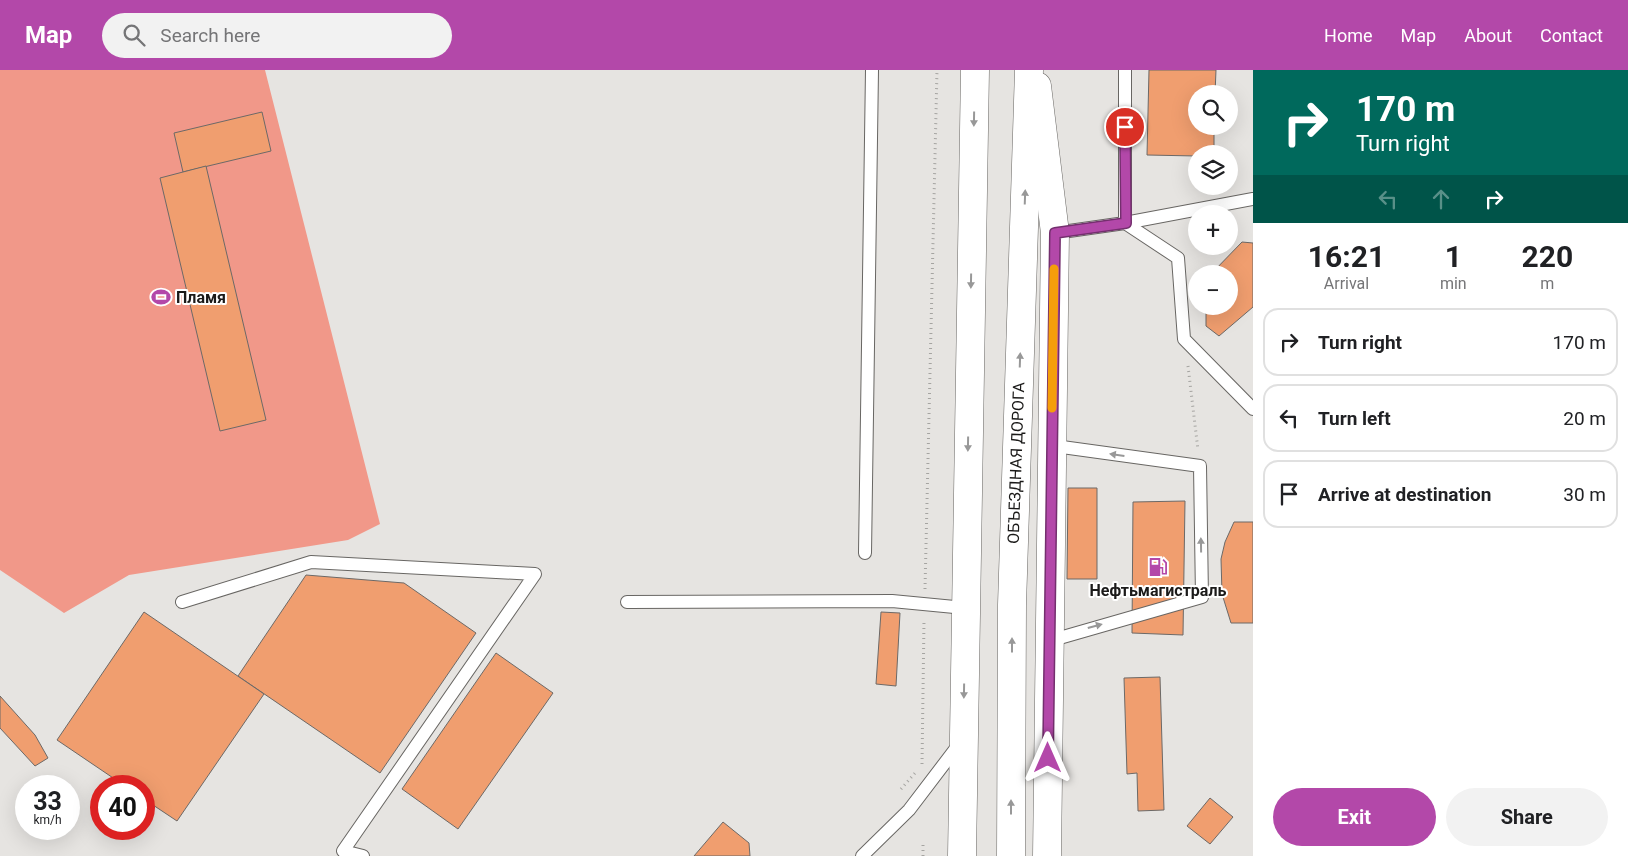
<!DOCTYPE html>
<html lang="en">
<head>
<meta charset="utf-8">
<style>
  body { margin:0; font-family:Roboto,sans-serif; background:#f2f2f2; color:#202124; height:100vh; display:flex; flex-direction:column; font-size:19px; white-space:nowrap }
  * { box-sizing:border-box; margin:0 }
  p { font-size:16px; color:#757577 }
  .icon { flex:none; width:28px; height:28px; fill:none; stroke:currentColor; stroke-width:2; stroke-linecap:round; stroke-linejoin:round }
  .map { position:relative; flex:1; overflow:hidden }
  .sheet { display:flex; flex-direction:column; background:#fff; width:375px }
  .sheet>* { flex:none }
  .hud { background:#00695c; color:#fff; overflow:hidden }
  .tools { position:absolute; left:1188px; top:15px; display:grid; gap:10px }
  .tools a { display:grid; place-items:center; width:50px; height:50px; border-radius:50%; background:#fff; box-shadow:0 5px 20px #0002; font-size:25px }
  .speed { position:absolute; left:15px; top:705px; display:flex; gap:10px; font-size:25px; font-weight:700; text-align:center }
  .speed>* { display:grid; place-content:center; width:65px; height:65px; border-radius:50%; background:#fff; box-shadow:0 5px 20px #0002; line-height:1 }
  .speed small { font-size:12px; font-weight:400 }
  .speed .limit { border:8px solid #d22; background:#fff; color:#111 }
  .pin { position:absolute; display:grid; place-items:center; width:42px; height:42px; color:#fff; margin:-21px; border:2px solid #fff; border-radius:50%; box-shadow:0 1px 5px #0007 }
  .me { position:absolute; width:55px; margin:-28px; rotate:0deg; stroke-linejoin:round; filter:drop-shadow(0 0 4px #0008) }
  .turn { display:flex; align-items:center; gap:18px; height:105px; padding:0 20px; font-size:22px }
  .turn .icon { width:65px; height:65px; stroke-width:2.5 }
  .turn b { display:block; font-size:35px; line-height:42px }
  .lanes { display:flex; align-items:center; height:48px; padding:0 20px; background:#0003; justify-content:center; gap:25px; direction:ltr }
  .lanes .off { opacity:.35 }
  .eta { display:flex; justify-content:space-evenly; align-items:center; height:85px; text-align:center }
  .eta b { font-size:30px; font-weight:700; line-height:35px }
  .button { display:flex; gap:10px; margin-top:auto; padding:10px 20px }
  .button a { flex:1; height:58px; border-radius:30px; background:#b348a9; color:#fff; font-size:20px; font-weight:700; line-height:58px; text-align:center }
  .button a+a { background:#f2f2f2; color:#202124 }
  ul { padding:0; list-style:none }
  li { display:flex; align-items:center; gap:15px; height:68px; margin:0 10px 8px; padding:0 10px; border:2px solid #e0e0e0; border-radius:15px }
  li div { flex:1 }
  li b { display:block; font-size:19px }
  li em { font-style:normal }
  header { display:flex; align-items:center; gap:30px; box-sizing:border-box; height:70px; padding:0 25px; background:#b348a9; color:#fff }
  header strong { font-size:24px }
  nav { display:flex; gap:28px; margin-inline-start:auto; font-size:18px }
  .search { width:350px; height:45px; background:#f2f2f2; display:flex; align-items:center; gap:12px; box-sizing:border-box; padding:0 18px; border-radius:28px; color:#757577; font-size:19px }
  main { display:flex; flex:1; min-height:0 }
  .map>svg:first-child { display:block }
  .green { fill:#f19889 }
  .building { fill:#f09e6f; stroke:#6c6967 }
  .lines { fill:none; stroke-linecap:round; stroke-linejoin:round }
  .lane-casing { stroke:#686663; stroke-width:14 }
  .secondary-casing { stroke:#686663; stroke-width:29 }
  .primary-casing { stroke:#686663; stroke-width:29 }
  .path { stroke:#a5a4a1; stroke-width:3; stroke-dasharray:1 4; stroke-linecap:butt }
  .lane { stroke:#fff; stroke-width:12 }
  .secondary { stroke:#fff; stroke-width:28 }
  .primary { stroke:#fff; stroke-width:28 }
  .oneway { fill:#989898 }
  .route-casing { stroke:#742f6e; stroke-width:12 }
  .route { stroke:#b348a9; stroke-width:9 }
  .slow { stroke:#f59e0b; stroke-width:9 }
  .labels { text-anchor:middle; dominant-baseline:central; stroke-width:4; stroke-linejoin:round; paint-order:stroke }
  .poi-label { font-size:16px; font-weight:bold; fill:#1b1a19; stroke:#fff; text-anchor:start }
  .street-label { font-size:16px; fill:#1b1a19; stroke:#fff }
</style>
</head>
<body>
<header>
<strong>Map</strong>
<div class="search"><svg class="icon" aria-label="search" viewBox="0 0 24 24"><circle cx="10" cy="10" r="6"/><path d="M15 15l6 6"/></svg>Search here</div>
<nav><a>Home</a><a>Map</a><a>About</a><a>Contact</a></nav>
</header>
<main>
<div class="map">
<svg width="1253" height="786" viewBox="0 0 1253 786">
  <rect width="100%" height="100%" fill="#e6e4e1"/>
  <path class="green" d="M0,0H265L380,454L348,470L129,505L64,543L0,500Z"/>
  <g class="building">
    <path d="M1149,0H1216L1215,24H1196V56H1214V84H1196V86L1147,85Z"/>
    <path d="M262,42L271,81L183,102L174,63Z"/>
    <path d="M206,96L266,350L220,361L160,108Z"/>
    <path d="M1242,172L1253,173V237L1219,266L1206,256V236H1229V204H1211Z"/>
    <path d="M1068,418H1097V509H1067Z"/>
    <path d="M1185,431L1183,565L1132,563L1133,432Z"/>
    <path d="M1234,452H1253V553H1231L1222,524L1221,489L1225,472Z"/>
    <path d="M306,505L404,513L476,563L380,703L238,606Z"/>
    <path d="M144,542L264,624L177,751L144,729V716H125L57,670Z"/>
    <path d="M881,542L900,543L896,616L876,614Z"/>
    <path d="M496,583L553,623L458,759L402,719Z"/>
    <path d="M1160,607L1164,740L1138,741L1137,703L1127,704L1124,608Z"/>
    <path d="M0,626L35,665L48,688L35,696L0,658Z"/>
    <path d="M1210,728L1233,747L1210,774L1187,756Z"/>
    <path d="M723,752L749,773L750,786H694Z"/>
  </g>
  <g class="lines">
    <g class="lane-casing">
      <g id="lane">
        <path d="M1125,0V153L1178,188L1184,269L1253,339"/>
        <path d="M1055,163L1125,153L1253,129"/>
        <path d="M865,483L872,0"/>
        <path d="M182,532L311,492L535,504L343,781L363,786"/>
        <path d="M627,532L892,531L965,538"/>
        <path d="M1049,571L1202,527L1200,396L1062,377L1052,372"/>
        <path d="M862,786L909,740L960,673"/>
      </g>
    </g>
    <g class="secondary-casing">
      <path id="secondary" d="M1037,16L1055,163L1047,786"/>
    </g>
    <g class="primary-casing">
      <g id="primary">
        <path d="M962,786L975,0"/>
        <path d="M1011,786L1012,535L1029,0"/>
      </g>
    </g>
    <g class="path">
      <path d="M1188,296L1198,380"/>
      <path d="M925,519L937,0"/>
      <path d="M922,694L924,550"/>
      <path d="M901,719L915,703"/>
      <path d="M923,786V775"/>
    </g>
    <use href="#lane" class="lane"/>
    <use href="#secondary" class="secondary"/>
    <use href="#primary" class="primary"/>
  </g>
  <defs><path id="oneway-solid" d="M-6-.8H1V-3.2L6.5 0L1 3.2V.8H-6Z" transform="scale(1.25)"/></defs>
  <g class="oneway">
    <use href="#oneway-solid" transform="translate(974 49) rotate(91)"/>
    <use href="#oneway-solid" transform="translate(1025 127) rotate(-88)"/>
    <use href="#oneway-solid" transform="translate(971 211) rotate(91)"/>
    <use href="#oneway-solid" transform="translate(1020 290) rotate(-88)"/>
    <use href="#oneway-solid" transform="translate(968 374) rotate(91)"/>
    <use href="#oneway-solid" transform="translate(1117 385) rotate(-172)"/>
    <use href="#oneway-solid" transform="translate(1201 475) rotate(-91)"/>
    <use href="#oneway-solid" transform="translate(1095 556) rotate(-15)"/>
    <use href="#oneway-solid" transform="translate(1012 575) rotate(-90)"/>
    <use href="#oneway-solid" transform="translate(964 621) rotate(91)"/>
    <use href="#oneway-solid" transform="translate(1011 737) rotate(-90)"/>
  </g>
  <g class="lines">
    <g class="route-casing">
      <path id="route" d="M1048,688L1055,163L1126,153L1125,57"/>
    </g>
    <use href="#route" class="route"/>
    <path class="slow" d="M1052,338L1054,199"/>
  </g>
  <defs>
    <g id="stadium-bare" transform="scale(1.5)"><path d="M0-5a6.5 5 0 1 0 0 10a6.5 5 0 1 0 0-10ZM-3.5-1.8h7v3.6h-7Z" fill="#b348a9" stroke="#fff" stroke-width="2.5" paint-order="stroke"/></g>
    <g id="fuel-bare" transform="scale(1.5)"><path d="M-5.5-6h7V0h2V4h1.3V-2.5L3-4.5l.8-.8L6-3V5H2.5V1h-1V6h-7ZM-4.2-4.7v3.2H.2V-4.7Z" fill="#b348a9" stroke="#fff" stroke-width="2.5" paint-order="stroke"/></g>
  </defs>
  <g fill-rule="evenodd">
    <use href="#stadium-bare" x="161" y="227"/>
    <use href="#fuel-bare" x="1158" y="497"/>
  </g>
  <g class="labels">
    <g class="poi-label">
      <text x="176" y="227">Пламя</text>
      <text x="1158" y="520" text-anchor="middle">Нефтьмагистраль</text>
    </g>
    <g class="street-label">
      <text transform="translate(1016 393) rotate(-88)">ОБЪЕЗДНАЯ ДОРОГА</text>
    </g>
  </g>
</svg>
<div class="tools">
<a><svg class="icon" aria-label="search" viewBox="0 0 24 24"><circle cx="10" cy="10" r="6"/><path d="M15 15l6 6"/></svg></a>
<a><svg class="icon" aria-label="layers" viewBox="0 0 24 24"><path d="M12 4l9 5-9 5-9-5zM3 14l9 5 9-5"/></svg></a>
<a>+</a>
<a>−</a>
</div>
<div class="speed"><div>33<small>km/h</small></div><div class="limit">40</div></div>
<div class="pin" style="left:1125px;top:57px;background:#d93025"><svg class="icon" aria-label="arrive" viewBox="0 0 24 24"><path d="M6 21V4h12l-3 4 3 4H6"/></svg></div>
<svg class="me" style="left:1048px;top:688px" viewBox="-20 -20 40 40"><path d="M0-17L14 15 0 8-14 15z" fill="#b348a9" stroke="#fff" stroke-width="4"/></svg>
</div>
<section class="sheet">
<div class="hud">
<div class="turn"><svg class="icon" aria-label="right" viewBox="0 0 24 24"><path d="M7 20v-9h11M14 6l5 5-5 5"/></svg><div><b>170 m</b>Turn right</div></div>
<div class="lanes"><svg class="icon off" aria-label="left" viewBox="0 0 24 24"><path d="M17 20v-9H6M10 6l-5 5 5 5"/></svg><svg class="icon off" aria-label="ahead" viewBox="0 0 24 24"><path d="M12 20V5M6 11l6-6 6 6"/></svg><svg class="icon" aria-label="right" viewBox="0 0 24 24"><path d="M7 20v-9h11M14 6l5 5-5 5"/></svg></div>
</div>
<div class="eta">
<div><b>16:21</b><p>Arrival</p></div>
<div><b>1</b><p>min</p></div>
<div><b>220</b><p>m</p></div>
</div>
<ul>
<li><svg class="icon" aria-label="right" viewBox="0 0 24 24"><path d="M7 20v-9h11M14 6l5 5-5 5"/></svg><div><b>Turn right</b></div><em>170 m</em></li>
<li><svg class="icon" aria-label="left" viewBox="0 0 24 24"><path d="M17 20v-9H6M10 6l-5 5 5 5"/></svg><div><b>Turn left</b></div><em>20 m</em></li>
<li><svg class="icon" aria-label="arrive" viewBox="0 0 24 24"><path d="M6 21V4h12l-3 4 3 4H6"/></svg><div><b>Arrive at destination</b></div><em>30 m</em></li>
</ul>
<div class="button"><a>Exit</a><a>Share</a></div>
</section>
</main>
</body>
</html>
